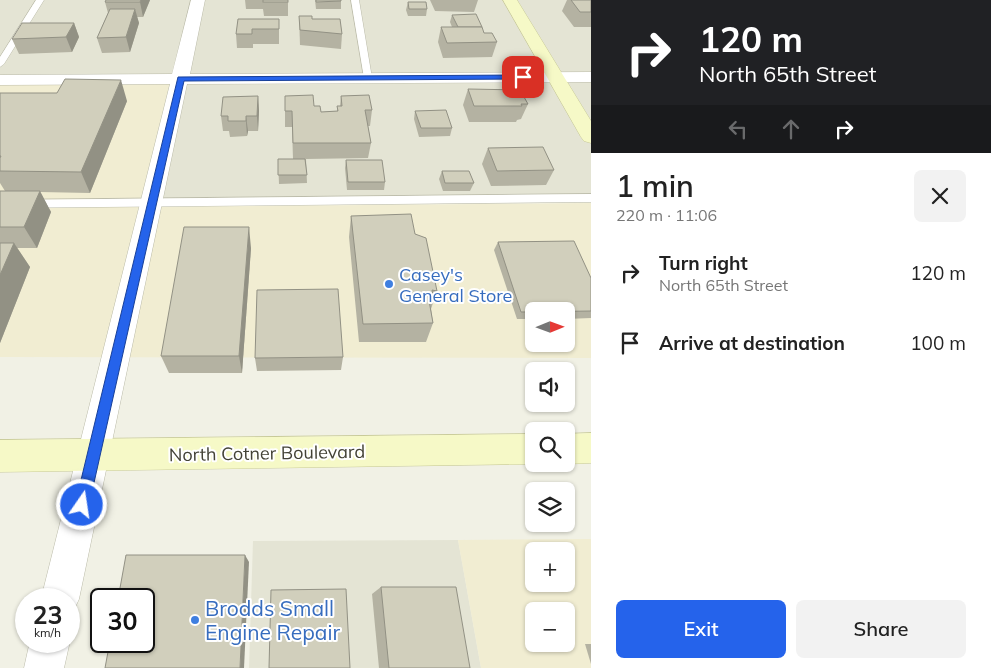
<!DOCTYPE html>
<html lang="en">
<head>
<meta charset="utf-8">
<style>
  body { margin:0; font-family:Mulish,sans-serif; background:#f2f2f2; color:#222; height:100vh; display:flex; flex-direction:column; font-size:19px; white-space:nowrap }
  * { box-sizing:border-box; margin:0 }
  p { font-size:16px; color:#767676 }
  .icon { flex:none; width:28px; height:28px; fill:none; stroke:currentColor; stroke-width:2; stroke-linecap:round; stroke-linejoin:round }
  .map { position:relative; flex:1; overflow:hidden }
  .panel { display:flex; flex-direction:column; background:#fff; width:400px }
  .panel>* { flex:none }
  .guide { background:#202124; color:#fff; overflow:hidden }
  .needle { width:32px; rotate:89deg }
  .tools { position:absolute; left:525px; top:302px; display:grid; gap:10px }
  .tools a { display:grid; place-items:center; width:50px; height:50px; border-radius:8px; background:#fff; box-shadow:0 1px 4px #0004; font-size:25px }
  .speed { position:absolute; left:15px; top:588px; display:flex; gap:10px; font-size:25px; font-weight:700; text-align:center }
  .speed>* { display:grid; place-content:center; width:65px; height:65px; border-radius:50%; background:#fff; box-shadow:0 1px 4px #0004; line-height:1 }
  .speed small { font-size:12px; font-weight:400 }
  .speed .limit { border:2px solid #111; border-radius:8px; background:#fff; color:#111 }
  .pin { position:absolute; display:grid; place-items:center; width:42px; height:42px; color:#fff; margin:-21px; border-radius:10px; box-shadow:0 2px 8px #0006 }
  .me { position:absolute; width:55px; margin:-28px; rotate:13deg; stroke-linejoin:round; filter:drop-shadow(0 0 4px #0008) }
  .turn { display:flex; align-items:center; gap:18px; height:105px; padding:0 25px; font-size:22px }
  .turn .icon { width:65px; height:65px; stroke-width:2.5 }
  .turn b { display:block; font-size:35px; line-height:42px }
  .lanes { display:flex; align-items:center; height:48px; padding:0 25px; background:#0003; justify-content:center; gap:25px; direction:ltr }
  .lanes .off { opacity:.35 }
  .round { display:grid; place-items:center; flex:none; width:52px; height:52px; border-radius:8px; background:#f2f2f2 }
  .overview { display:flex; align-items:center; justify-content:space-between; height:85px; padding:0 25px }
  h1 { font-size:30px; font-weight:600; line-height:38px }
  .action { display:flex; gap:10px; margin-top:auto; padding:10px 25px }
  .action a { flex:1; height:58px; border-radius:8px; background:#2563eb; color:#fff; font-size:20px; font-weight:600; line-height:58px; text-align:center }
  .action a+a { background:#f2f2f2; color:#222 }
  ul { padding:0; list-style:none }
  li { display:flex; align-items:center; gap:15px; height:70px; padding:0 25px }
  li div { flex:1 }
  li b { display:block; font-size:19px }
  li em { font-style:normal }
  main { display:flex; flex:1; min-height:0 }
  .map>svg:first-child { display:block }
  .residential { fill:#e4e4d4 }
  .commercial { fill:#f1edd2; fill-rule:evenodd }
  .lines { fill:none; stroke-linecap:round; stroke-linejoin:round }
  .lane-casing { stroke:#bbbba9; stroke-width:1 }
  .street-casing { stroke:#bbbba9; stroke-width:1 }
  .secondary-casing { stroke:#c7c997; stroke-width:1 }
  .lane { fill:#fff; fill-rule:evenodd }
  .street { fill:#fff; fill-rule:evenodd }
  .secondary { fill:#f6f9c7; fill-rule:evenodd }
  .wall { fill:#b4b2a2 }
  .shaded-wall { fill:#929184 }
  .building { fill:#d1cfbc; stroke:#929184 }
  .route { fill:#2563eb; stroke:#184099 }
  .shop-dot { fill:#3f7fe0; stroke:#fff; stroke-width:2 }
  .labels { text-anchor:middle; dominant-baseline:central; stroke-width:4; stroke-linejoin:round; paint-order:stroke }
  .shop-label { font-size:18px; fill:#366cbe; stroke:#fff; text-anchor:start }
  .street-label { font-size:18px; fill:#434236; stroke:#fff }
  .near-shop-label { font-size:21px; fill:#366cbe; stroke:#fff; text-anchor:start }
</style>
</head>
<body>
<main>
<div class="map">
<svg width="591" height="668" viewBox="0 0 591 668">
  <rect width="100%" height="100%" fill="#f1f1e5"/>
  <g class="residential">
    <path d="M0,0H591V202L139,207L0,84Z"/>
    <path d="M458,540L481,668H249L253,541Z"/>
  </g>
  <g class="commercial">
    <path d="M170,83L139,207L591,203V358L0,357V84ZM534,311H566V344H534Z"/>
    <path d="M591,539V668H481L458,540ZM534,551H566V584H534ZM534,611H566V644H534Z"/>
  </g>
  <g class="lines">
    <g class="lane-casing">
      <g id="lane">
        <path d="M36,0H44L4,64L0,67V57Z"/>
        <path d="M351,0H359L372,78L368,81L364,78Z"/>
        <path d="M591,194V202L0,208V200Z"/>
      </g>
    </g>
    <g class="street-casing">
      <g id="street">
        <path d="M191,0H205L190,74L591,72V82L187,84L79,599L73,612L69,614V599H41L170,84L0,85V75L172,74Z"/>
        <path d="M69,639L70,641L64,668H24L30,641H69Z"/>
      </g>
    </g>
    <g class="secondary-casing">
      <g id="secondary">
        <path d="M503,0H517L591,121V143L584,141L581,137Z"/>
        <path d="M591,433V463L566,464H564H566V434Z"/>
        <path d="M534,434V464L0,472V440Z"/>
      </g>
    </g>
    <use href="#lane" class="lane"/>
    <use href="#street" class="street"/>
    <use href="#secondary" class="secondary"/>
  </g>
  <g class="wall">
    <path d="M106,0H150L143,17H137L139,23L130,52L102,53L97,38L108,13L105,2Z"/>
    <path d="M245,0H288V16H264L263,9H246Z"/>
    <path d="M315,0H341V9H316Z"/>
    <path d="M430,0H478L474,12L435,11Z"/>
    <path d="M567,0H591V27H574L562,11Z"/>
    <path d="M408,2L427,9L426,16H408L406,10Z"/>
    <path d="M452,15L484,33L497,42L492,57L443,58L438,42L441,27H452L450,22Z"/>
    <path d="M299,16L312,19L342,34L341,49L300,45Z"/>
    <path d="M279,19V44H253V48H237L236,34Z"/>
    <path d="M74,23L79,37L72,52L19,54L12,39Z"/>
    <path d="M468,89L528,104L521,119L517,120L516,122H469L463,105Z"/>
    <path d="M0,93L127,101L90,193L40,192L51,212L37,248H17L30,267L0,343V191H5L0,183Z"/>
    <path d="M258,96L259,111L258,131H248L247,136L230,137L229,131H223L221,116Z"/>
    <path d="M285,96L314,106L321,112L337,111V106H340L341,96L372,110L370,126H368L371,143L368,158L306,159L307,183L279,184L278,159H293L292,127H285Z"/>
    <path d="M415,111L452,128L450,136L419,137L414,119Z"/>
    <path d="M488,148L554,170L546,185L491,186L482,164Z"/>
    <path d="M346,160L385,182L384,190H347L345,168Z"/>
    <path d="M442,171L474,183L470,191H443L439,179Z"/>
    <path d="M351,216L415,234L437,291L431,309L433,323L426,342H359L349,237Z"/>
    <path d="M498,242L591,278V318L566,319V311H534V319H517L494,250Z"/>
    <path d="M251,248L242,373H169L161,356Z"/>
    <path d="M343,357L341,370L257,371L255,358Z"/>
    <path d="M381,587L470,668H379L372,594Z"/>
    <path d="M585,644H591V664Z"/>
  </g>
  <g class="shaded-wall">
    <path d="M141,0H150L143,17L140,2Z"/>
    <path d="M135,9L139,23L130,52L126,37Z"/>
    <path d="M74,23L79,37L72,52L66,37Z"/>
    <path d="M121,80L127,101L90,193L81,172Z"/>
    <path d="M258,96L259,111L258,131L257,116Z"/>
    <path d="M246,116L248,131L247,136L246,121Z"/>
    <path d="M40,191L51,212L37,248L24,227Z"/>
    <path d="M249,227L251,248L242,373L239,356Z"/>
    <path d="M14,243L30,267L0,343V275Z"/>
    <path d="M245,555L249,562L244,668H240Z"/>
  </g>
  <g class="building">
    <path d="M106,0H141L140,2H105Z"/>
    <rect x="263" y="0" width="25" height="2"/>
    <path d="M316,0H341V1L316,2Z"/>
    <path d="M571,0H591V12H580Z"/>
    <path d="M408,2H426L427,9H409Z"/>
    <path d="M110,9H135L126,37L97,38Z"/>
    <path d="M476,14L482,27H458L452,15Z"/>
    <path d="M299,16H312V19H340L342,34L300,30Z"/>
    <path d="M238,19H279V29H252V34H236Z"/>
    <path d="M22,23H74L66,37L12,39Z"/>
    <path d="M441,27H482L484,33H492L497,42L447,43Z"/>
    <path d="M65,79L121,80L81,172L0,171V158L1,156H0V93H57Z"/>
    <path d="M468,89L520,90L528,104H521L522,106H474Z"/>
    <path d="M313,95L314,106H320L321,112L338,111L337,106H342L341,96L369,95L372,110H365L371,143H293L292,111H285V96Z"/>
    <path d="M258,96L257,116H246V121H228V116H221L223,97Z"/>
    <path d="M446,110L452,128H421L415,111Z"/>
    <path d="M543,147L554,170L497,171L488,148Z"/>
    <path d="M278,159H305L307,175H278Z"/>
    <path d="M346,160H382L385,182H348Z"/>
    <path d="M442,171H469L474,183H445Z"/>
    <path d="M0,191H40L24,227H0Z"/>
    <path d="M411,214L415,234L426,238L437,291L432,290L433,295H428L433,323L363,324L351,216Z"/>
    <path d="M184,227H249L239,356H161Z"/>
    <path d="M574,241L591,278V311L521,312L498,242Z"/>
    <path d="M0,243H14L0,275Z"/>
    <path d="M338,289L343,357L255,358L257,290Z"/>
    <path d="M126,555H245L240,668H105L110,641H144V599H118Z"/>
    <path d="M381,587H456L470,668H389Z"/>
    <path d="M346,589L350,668H269L271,590Z"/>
  </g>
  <path class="route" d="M523,75H525V79L184,81L89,505L87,510L82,512L77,510L75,505L178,77Z"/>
  <g class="shop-dot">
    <circle cx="389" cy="284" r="5"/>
    <circle cx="195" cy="620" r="5"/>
  </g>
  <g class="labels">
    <g class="shop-label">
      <text x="399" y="274">Casey's<tspan x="399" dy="21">General Store</tspan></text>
    </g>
    <g class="street-label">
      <text transform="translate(267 453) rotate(-1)">North Cotner Boulevard</text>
    </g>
    <g class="near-shop-label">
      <text x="205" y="608">Brodds Small<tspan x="205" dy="24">Engine Repair</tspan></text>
    </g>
  </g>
</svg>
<div class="tools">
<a><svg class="needle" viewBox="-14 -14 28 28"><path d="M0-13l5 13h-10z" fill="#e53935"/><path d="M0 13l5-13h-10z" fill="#767676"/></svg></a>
<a><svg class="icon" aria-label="sound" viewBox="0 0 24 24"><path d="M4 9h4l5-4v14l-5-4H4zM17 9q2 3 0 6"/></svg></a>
<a><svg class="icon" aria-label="search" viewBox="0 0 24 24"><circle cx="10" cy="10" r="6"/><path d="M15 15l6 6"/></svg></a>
<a><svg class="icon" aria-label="layers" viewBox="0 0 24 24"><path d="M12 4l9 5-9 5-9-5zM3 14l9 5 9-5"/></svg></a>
<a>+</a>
<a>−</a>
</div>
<div class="speed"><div>23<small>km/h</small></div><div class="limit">30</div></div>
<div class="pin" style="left:523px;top:77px;background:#d93025"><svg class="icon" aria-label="arrive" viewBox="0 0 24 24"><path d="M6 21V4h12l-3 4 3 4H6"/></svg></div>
<svg class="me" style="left:82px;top:505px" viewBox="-20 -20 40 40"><circle r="17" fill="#2563eb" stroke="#fff" stroke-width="3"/><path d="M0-11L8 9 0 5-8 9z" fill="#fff"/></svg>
</div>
<section class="panel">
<div class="guide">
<div class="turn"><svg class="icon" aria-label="right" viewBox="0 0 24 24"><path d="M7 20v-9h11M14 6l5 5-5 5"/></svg><div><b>120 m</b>North 65th Street</div></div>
<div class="lanes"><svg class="icon off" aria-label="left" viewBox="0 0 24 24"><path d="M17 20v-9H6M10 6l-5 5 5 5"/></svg><svg class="icon off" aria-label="ahead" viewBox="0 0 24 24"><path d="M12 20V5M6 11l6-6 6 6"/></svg><svg class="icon" aria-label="right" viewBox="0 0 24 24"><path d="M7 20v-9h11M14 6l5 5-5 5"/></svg></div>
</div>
<div class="overview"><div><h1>1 min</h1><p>220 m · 11:06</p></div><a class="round"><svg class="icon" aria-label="close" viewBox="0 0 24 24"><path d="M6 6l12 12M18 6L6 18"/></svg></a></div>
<ul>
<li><svg class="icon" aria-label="right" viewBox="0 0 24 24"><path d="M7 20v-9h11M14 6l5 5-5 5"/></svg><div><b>Turn right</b><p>North 65th Street</p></div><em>120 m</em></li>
<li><svg class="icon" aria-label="arrive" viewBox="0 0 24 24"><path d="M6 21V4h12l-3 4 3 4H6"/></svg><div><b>Arrive at destination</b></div><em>100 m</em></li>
</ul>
<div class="action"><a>Exit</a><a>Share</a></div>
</section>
</main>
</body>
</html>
